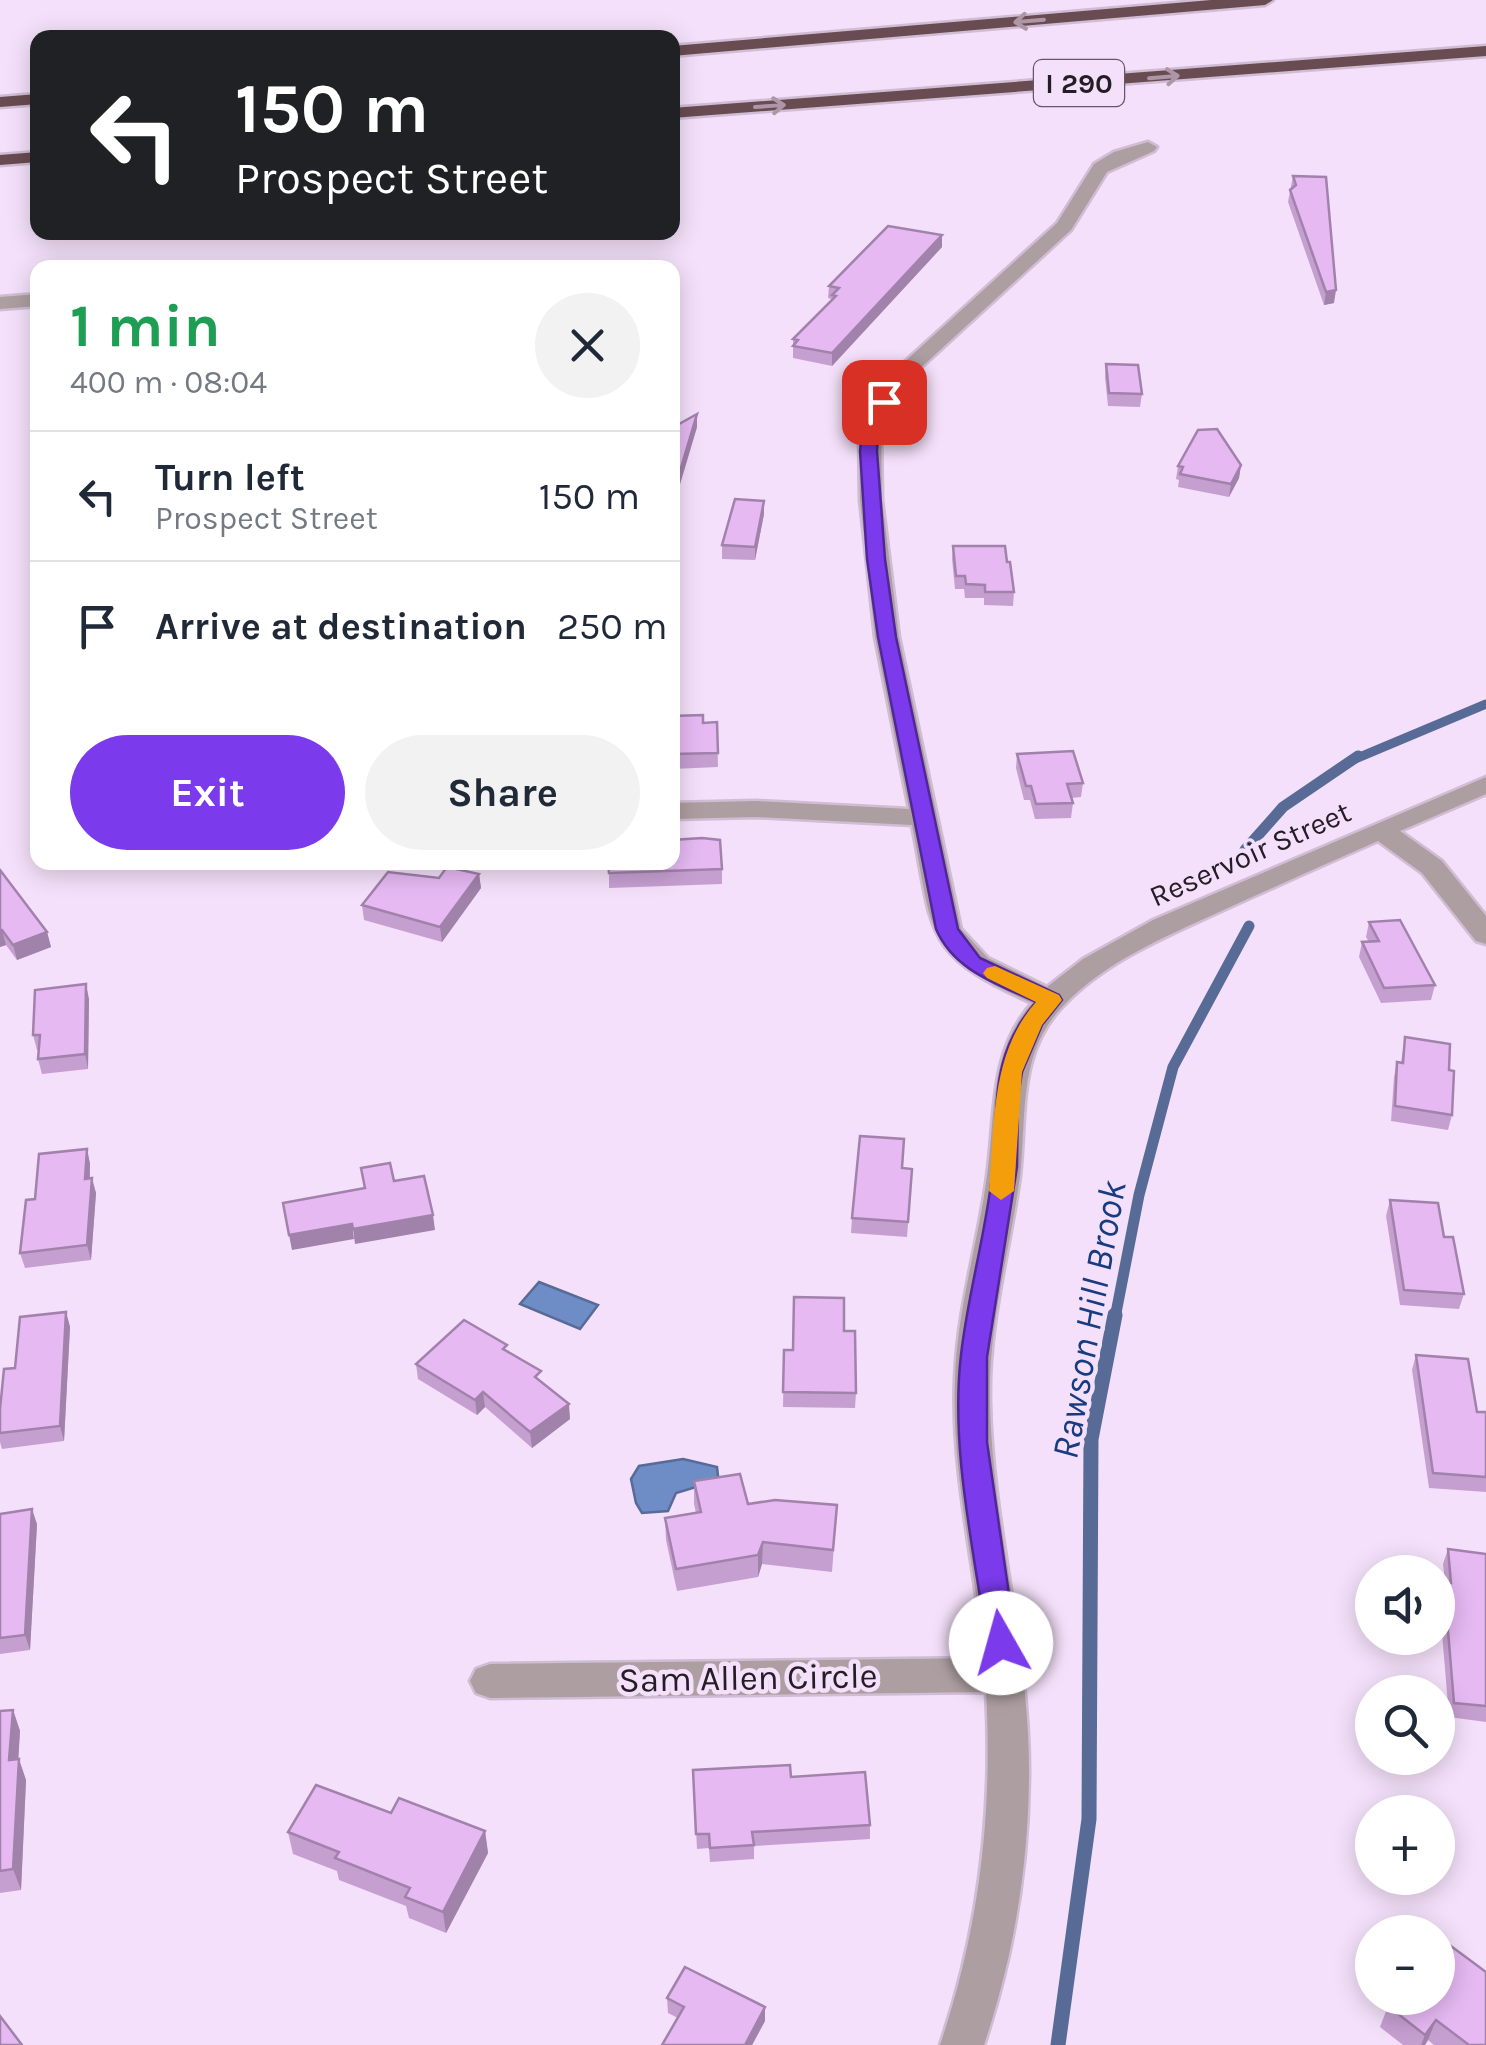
<!DOCTYPE html>
<html lang="en">
<head>
<meta charset="utf-8">
<style>
  body { margin:0; font-family:Karla,sans-serif; background:#f2f2f3; color:#1f2937; height:100vh; display:flex; flex-direction:column; font-size:38px; white-space:nowrap }
  * { box-sizing:border-box; margin:0 }
  p { font-size:32px; color:#747a83 }
  .icon { flex:none; width:55px; height:55px; fill:none; stroke:currentColor; stroke-width:2; stroke-linecap:round; stroke-linejoin:round }
  .map { position:relative; flex:1; overflow:hidden }
  .details { position:absolute; left:30px; top:260px; width:650px; height:610px; display:flex; flex-direction:column; background:#fff; border-radius:20px; box-shadow:0 5px 25px #0003 }
  .details>* { flex:none }
  .banner { position:absolute; left:30px; top:30px; width:650px; height:210px; border-radius:20px; box-shadow:0 5px 25px #0003; background:#202124; color:#fff; overflow:hidden }
  .fabs { position:absolute; left:1355px; top:1555px; display:grid; gap:20px }
  .fabs a { display:grid; place-items:center; width:100px; height:100px; border-radius:50%; background:#fff; box-shadow:0 5px 25px #0003; font-size:50px }
  .pin { position:absolute; display:grid; place-items:center; width:85px; height:85px; color:#fff; margin:-42px; border-radius:20px; box-shadow:0 5px 15px #0006 }
  .me { position:absolute; width:110px; margin:-55px; rotate:353deg; stroke-linejoin:round; filter:drop-shadow(0 0 8px #0008) }
  .turn { display:flex; align-items:center; gap:35px; height:210px; padding:0 40px; font-size:45px }
  .turn .icon { width:130px; height:130px; stroke-width:2.5 }
  .turn b { display:block; font-size:70px; line-height:85px }
  .round { display:grid; place-items:center; flex:none; width:105px; height:105px; border-radius:52px; background:#f2f2f3 }
  .head { display:flex; align-items:center; justify-content:space-between; height:170px; padding:0 40px }
  h1 { font-size:60px; font-weight:700; line-height:75px; color:#1e9e55 }
  .cta { display:flex; gap:20px; margin-top:auto; padding:20px 40px }
  .cta a { flex:1; height:115px; border-radius:60px; background:#7c3aed; color:#fff; font-size:40px; font-weight:700; line-height:115px; text-align:center }
  .cta a+a { background:#f2f2f3; color:#1f2937 }
  ul { padding:0; list-style:none }
  li { display:flex; align-items:center; gap:30px; height:130px; padding:0 40px; border-top:2px solid #e0e1e3 }
  li div { flex:1 }
  li b { display:block; font-size:38px }
  li em { font-style:normal }
  .map>svg:first-child { display:block }
  .water { fill:#6e8dc7; stroke:#586b97; stroke-width:2.5 }
  .lines { fill:none; stroke-linecap:round; stroke-linejoin:round }
  .stream-far2 { stroke:#586b97; stroke-width:9 }
  .stream-far1 { stroke:#586b97; stroke-width:11 }
  .stream { stroke:#586b97; stroke-width:15 }
  .minor-casing { stroke:#cfbdd4; stroke-width:5 }
  .motorway-casing { stroke:#cfbdd4; stroke-width:5 }
  .minor { fill:#ad9ea1; fill-rule:evenodd }
  .motorway { fill:#694b52; fill-rule:evenodd }
  .wall { fill:#c69fd1 }
  .shaded-wall { fill:#a182aa }
  .building { fill:#e6b9f3; stroke:#a182aa; stroke-width:2.5 }
  .oneway { stroke:#ae96a6 }
  .route { fill:#7c3aed; stroke:#51269a; stroke-width:2.5 }
  .slow { fill:#f59e0b }
  .labels { text-anchor:middle; dominant-baseline:central; stroke-width:9; stroke-linejoin:round; paint-order:stroke }
  .shield { fill:#f4e0fa; stroke:#625866; stroke-width:2.5 }
  .shield-label { font-size:28px; font-weight:bold; fill:#241d26 }
  .street-label { font-size:30px; fill:#241d26; stroke:#f4e0fa }
  .near-street-label { font-size:35px; fill:#241d26; stroke:#f4e0fa }
  .near-water-label { font-size:38px; font-style:italic; fill:#183c81; stroke:#f4e0fa }
</style>
</head>
<body>
<div class="map">
<svg width="1486" height="2045" viewBox="0 0 1486 2045">
  <rect width="100%" height="100%" fill="#f4e0fa"/>
  <g class="water">
    <path d="M539,1282L598,1305L580,1329L520,1304Z"/>
    <path d="M683,1459L717,1467L718,1476L713,1482L676,1493L668,1511L642,1513L636,1503L631,1479L639,1466Z"/>
  </g>
  <g class="lines">
    <path class="stream-far2" d="M1355,759L1486,704"/>
    <g class="stream-far1">
      <path d="M1245,850L1283,807L1358,756"/>
      <path d="M1115,1318L1139,1195L1173,1067L1249,926"/>
    </g>
    <path class="stream" d="M1058,2045L1089,1819L1091,1439L1115,1315"/>
    <g class="minor-casing">
      <g id="minor">
        <path d="M1148,142L1157,147L1154,151L1107,172L1071,230L914,374L894,402L881,434L882,500L899,637L961,929L988,958L1047,987L1083,959L1153,920L1486,777V794L1400,831L1442,861L1486,916V944L1476,941L1422,873L1378,841C1325,864 1272,888 1219,912C1165,937 1106,961 1064,1005C1017,1052 1027,1115 1020,1176C1010,1251 988,1324 990,1401C992,1525 1029,1645 1029,1770C1029,1864 1014,1955 984,2045H940C979,1930 993,1814 986,1692L490,1698L476,1693L470,1681L476,1669L490,1664L984,1658C975,1565 951,1473 955,1379C957,1310 978,1244 987,1176C996,1114 988,1053 1032,1003C922,954 934,936 912,825L756,817L672,819V803L756,801L909,809L875,637L860,500L859,434L873,401L900,366L1057,223L1094,164L1114,152Z"/>
        <path d="M38,294V306L0,309V297Z"/>
      </g>
    </g>
    <g class="motorway-casing">
      <g id="motorway">
        <path d="M1211,0H1273L1265,5L672,56V46Z"/>
        <path d="M1486,46V56L672,118V108Z"/>
        <path d="M38,94V104L0,107V97Z"/>
        <path d="M38,152V162L0,165V155Z"/>
      </g>
    </g>
    <use href="#minor" class="minor"/>
    <use href="#motorway" class="motorway"/>
  </g>
  <g class="wall">
    <path d="M1293,176L1334,303L1324,305L1288,202Z"/>
    <path d="M942,235V247L832,366L793,358V339L832,301V299L828,298L829,286Z"/>
    <path d="M1106,364L1142,394L1140,407L1108,406L1105,377Z"/>
    <path d="M697,414V427L680,484L672,483V428Z"/>
    <path d="M1241,465L1239,478L1229,497L1178,487L1179,480L1176,479L1178,466Z"/>
    <path d="M764,501V514L755,560L722,559V545Z"/>
    <path d="M953,546L1007,562L1014,592L1013,606L984,605V598H965L964,589H955L952,559Z"/>
    <path d="M672,716L703,723L717,722L718,767L673,769Z"/>
    <path d="M1017,754L1083,783L1081,797L1071,798L1073,803L1071,818L1035,819L1030,800H1024L1016,768Z"/>
    <path d="M722,869V884L609,888V873Z"/>
    <path d="M0,870L47,932L51,947L17,960L6,945L0,947Z"/>
    <path d="M479,874L481,888L442,942L364,920L362,905Z"/>
    <path d="M1369,922L1435,985L1431,1000L1381,1003L1359,957L1362,942H1369L1366,937Z"/>
    <path d="M89,999L88,1069L42,1074L38,1059L39,1050H37L33,1035Z"/>
    <path d="M1405,1037L1449,1070L1452,1115L1448,1130L1391,1121L1394,1077L1397,1062L1401,1063Z"/>
    <path d="M87,1149L90,1164V1178L96,1193L91,1260L25,1268L20,1253L35,1199Z"/>
    <path d="M903,1169H912L907,1237L851,1233L852,1218Z"/>
    <path d="M1390,1200L1444,1237L1464,1294L1459,1309L1400,1305L1386,1216Z"/>
    <path d="M66,1312L70,1327L64,1441L2,1449L0,1442V1409L15,1368Z"/>
    <path d="M844,1331L856,1393L855,1408L783,1407L784,1350H793Z"/>
    <path d="M508,1352L542,1382L570,1419L532,1448L485,1407L477,1415L418,1379L416,1364Z"/>
    <path d="M1416,1355L1477,1412H1486V1492L1429,1488L1412,1370Z"/>
    <path d="M694,1481L748,1504L837,1505L832,1572L762,1564L758,1577L677,1591L666,1540L665,1518L696,1513L694,1504Z"/>
    <path d="M0,1514L37,1524L30,1650L0,1654Z"/>
    <path d="M1448,1549L1486,1554V1722L1449,1717L1439,1597L1445,1582L1443,1564Z"/>
    <path d="M13,1710L20,1731L18,1759L26,1780L21,1890L0,1893V1711Z"/>
    <path d="M693,1770L791,1777L870,1825V1839L754,1846V1859L710,1862L709,1848L697,1849Z"/>
    <path d="M391,1813L485,1831L488,1853L446,1933L409,1918L406,1906L339,1880L337,1871L293,1854L288,1832Z"/>
    <path d="M667,1998L765,2021L752,2045H662L678,2018L668,2013Z"/>
    <path d="M1395,1998L1486,2045H1434L1428,2040L1425,2045H1403L1380,2027L1388,2006Z"/>
  </g>
  <g class="shaded-wall">
    <path d="M942,235V247L832,366V353Z"/>
    <path d="M1336,290L1334,303L1324,305L1326,292Z"/>
    <path d="M697,414V427L680,484V471Z"/>
    <path d="M1241,465L1239,478L1229,497L1231,484Z"/>
    <path d="M764,501V514L755,560V547Z"/>
    <path d="M479,874L481,888L442,942L440,927Z"/>
    <path d="M2,930L6,945L0,947V931Z"/>
    <path d="M47,932L51,947L17,960L13,945Z"/>
    <path d="M86,984L89,999L88,1069L85,1054Z"/>
    <path d="M87,1149L90,1164L89,1194L85,1179Z"/>
    <path d="M92,1178L96,1193L91,1260L87,1245Z"/>
    <path d="M433,1215L435,1230L355,1244L353,1229Z"/>
    <path d="M352,1224L354,1239L292,1250L289,1235Z"/>
    <path d="M66,1312L70,1327L64,1441L60,1426Z"/>
    <path d="M483,1392L485,1407L477,1415L475,1400Z"/>
    <path d="M569,1404L570,1419L532,1448L530,1432Z"/>
    <path d="M32,1509L37,1524L30,1650L25,1635Z"/>
    <path d="M763,1542L762,1564L758,1577V1555Z"/>
    <path d="M13,1710L20,1731L17,1781L9,1760Z"/>
    <path d="M19,1759L26,1780L21,1890L13,1869Z"/>
    <path d="M485,1831L488,1853L446,1933L443,1912Z"/>
    <path d="M765,2007V2021L752,2045H745Z"/>
    <path d="M1436,2020L1428,2040L1425,2045H1421L1425,2035Z"/>
  </g>
  <g class="building">
    <path d="M1293,176L1326,177L1336,290L1326,292L1290,190L1296,185Z"/>
    <path d="M888,226L942,235L832,353L793,346L798,340L793,339L836,296L832,295L839,288L829,286Z"/>
    <path d="M1106,364L1138,365L1142,394L1109,393Z"/>
    <path d="M697,414L680,471L672,470V428Z"/>
    <path d="M1217,429L1241,465L1231,484L1180,474L1183,467L1178,466L1198,430Z"/>
    <path d="M735,499L764,501L755,547L722,545Z"/>
    <path d="M953,546H1005L1007,562H1010L1014,592H985V585L966,584L965,576H956Z"/>
    <path d="M703,715V723L717,722L718,753L672,754V716Z"/>
    <path d="M1073,751L1083,783L1067,784L1073,803L1036,804L1031,786H1026L1017,754Z"/>
    <path d="M702,838L720,840L722,869L609,873L608,862H672V840Z"/>
    <path d="M447,867L479,874L440,927L362,905L388,872L439,878Z"/>
    <path d="M0,870L47,932L13,945L2,930L0,931Z"/>
    <path d="M1400,920L1435,985L1384,988L1362,942L1379,941L1369,922Z"/>
    <path d="M86,984L85,1054L38,1059L40,1035H33L35,990Z"/>
    <path d="M1405,1037L1450,1044L1449,1070L1454,1071L1452,1115L1395,1106L1397,1062L1403,1063Z"/>
    <path d="M860,1136L904,1139L902,1168L912,1169L908,1222L852,1218Z"/>
    <path d="M87,1149L85,1179L92,1178L87,1245L20,1253L26,1200L35,1199L39,1154Z"/>
    <path d="M390,1163L394,1181L424,1176L433,1215L353,1229L352,1224L289,1235L283,1203L365,1188L361,1168Z"/>
    <path d="M1390,1200L1438,1203L1444,1237H1453L1464,1294L1404,1290Z"/>
    <path d="M794,1297L844,1298V1331H855L856,1393L783,1392L784,1350H793Z"/>
    <path d="M66,1312L60,1426L0,1433V1409L4,1369L15,1368L20,1317Z"/>
    <path d="M464,1320L507,1345L503,1349L541,1371L535,1377L569,1404L530,1432L483,1392L475,1400L416,1364Z"/>
    <path d="M1416,1355L1468,1359L1477,1412H1486V1477L1433,1473Z"/>
    <path d="M740,1474L748,1504L775,1500L837,1505L833,1550L763,1542L758,1555L676,1569L665,1518L701,1512L694,1481Z"/>
    <path d="M32,1509L25,1635L0,1638V1514Z"/>
    <path d="M1448,1549L1486,1554V1706L1454,1703L1444,1582L1451,1583Z"/>
    <path d="M13,1710L9,1760L19,1759L13,1869L0,1871V1711Z"/>
    <path d="M790,1765L791,1777L865,1772L870,1825L752,1832L754,1845L710,1848L709,1834H696L693,1770Z"/>
    <path d="M316,1785L391,1813L399,1798L485,1831L443,1912L405,1897L410,1888L335,1858L339,1852L288,1832Z"/>
    <path d="M1440,1938L1486,1972V2045H1469L1436,2020L1425,2035L1388,2006L1395,1998H1438V1942Z"/>
    <path d="M685,1967L765,2007L745,2045H662L684,2007L667,1998Z"/>
    <path d="M0,2016L22,2045H0Z"/>
  </g>
  <defs><path id="oneway-shaft" d="M-6 0H5M1.5-3L5.5 0L1.5 3" fill="none" stroke-width="1.6" stroke-linecap="round" stroke-linejoin="round" transform="scale(2.5)"/></defs>
  <g class="oneway">
    <use href="#oneway-shaft" transform="translate(1029 21) rotate(175)"/>
    <use href="#oneway-shaft" transform="translate(1164 77) rotate(-5)"/>
    <use href="#oneway-shaft" transform="translate(770 106) rotate(-4)"/>
  </g>
  <path class="route" d="M878,398L892,402L878,434L877,451L885,559L896,637L958,929L980,958L1059,995L1062,1000L1042,1025L1022,1072L1018,1098L1017,1167L987,1357V1442L1016,1643L1012,1652L1001,1655L991,1652L987,1643C974,1549 950,1449 961,1355C968,1292 987,1230 993,1167C999,1103 989,1056 1036,1002C998,984 954,971 936,929L878,637L867,559L860,451L862,434Z"/>
  <path class="slow" d="M995,966L1059,995L1062,1000L1042,1025L1022,1072L1014,1191L1001,1200L989,1191C995,1126 990,1054 1036,1002L987,978L983,973L987,968Z"/>
  <g class="labels">
    <rect class="shield" x="1034" y="60" width="90" height="46" rx="8"/>
    <g class="shield-label">
      <text x="1079" y="83">I 290</text>
    </g>
    <g class="street-label">
      <text transform="translate(1250 854) rotate(-24)">Reservoir Street</text>
    </g>
    <g class="near-street-label">
      <text transform="translate(748 1678) rotate(-1)">Sam Allen Circle</text>
    </g>
    <g class="near-water-label">
      <text transform="translate(1089 1320) rotate(-80)">Rawson Hill Brook</text>
    </g>
  </g>
</svg>
<div class="fabs">
<a><svg class="icon" aria-label="sound" viewBox="0 0 24 24"><path d="M4 9h4l5-4v14l-5-4H4zM17 9q2 3 0 6"/></svg></a>
<a><svg class="icon" aria-label="search" viewBox="0 0 24 24"><circle cx="10" cy="10" r="6"/><path d="M15 15l6 6"/></svg></a>
<a>+</a>
<a>−</a>
</div>
<div class="pin" style="left:884px;top:402px;background:#d93025"><svg class="icon" aria-label="arrive" viewBox="0 0 24 24"><path d="M6 21V4h12l-3 4 3 4H6"/></svg></div>
<svg class="me" style="left:1001px;top:1643px" viewBox="-20 -20 40 40"><circle r="19" fill="#fff"/><path d="M0-13L10 11 0 6-10 11z" fill="#7c3aed"/></svg>
<div class="banner">
<div class="turn"><svg class="icon" aria-label="left" viewBox="0 0 24 24"><path d="M17 20v-9H6M10 6l-5 5 5 5"/></svg><div><b>150 m</b>Prospect Street</div></div>
</div>
<section class="details">
<div class="head"><div><h1>1 min</h1><p>400 m · 08:04</p></div><a class="round"><svg class="icon" aria-label="close" viewBox="0 0 24 24"><path d="M6 6l12 12M18 6L6 18"/></svg></a></div>
<ul>
<li><svg class="icon" aria-label="left" viewBox="0 0 24 24"><path d="M17 20v-9H6M10 6l-5 5 5 5"/></svg><div><b>Turn left</b><p>Prospect Street</p></div><em>150 m</em></li>
<li><svg class="icon" aria-label="arrive" viewBox="0 0 24 24"><path d="M6 21V4h12l-3 4 3 4H6"/></svg><div><b>Arrive at destination</b></div><em>250 m</em></li>
</ul>
<div class="cta"><a>Exit</a><a>Share</a></div>
</section>
</div>
</body>
</html>
